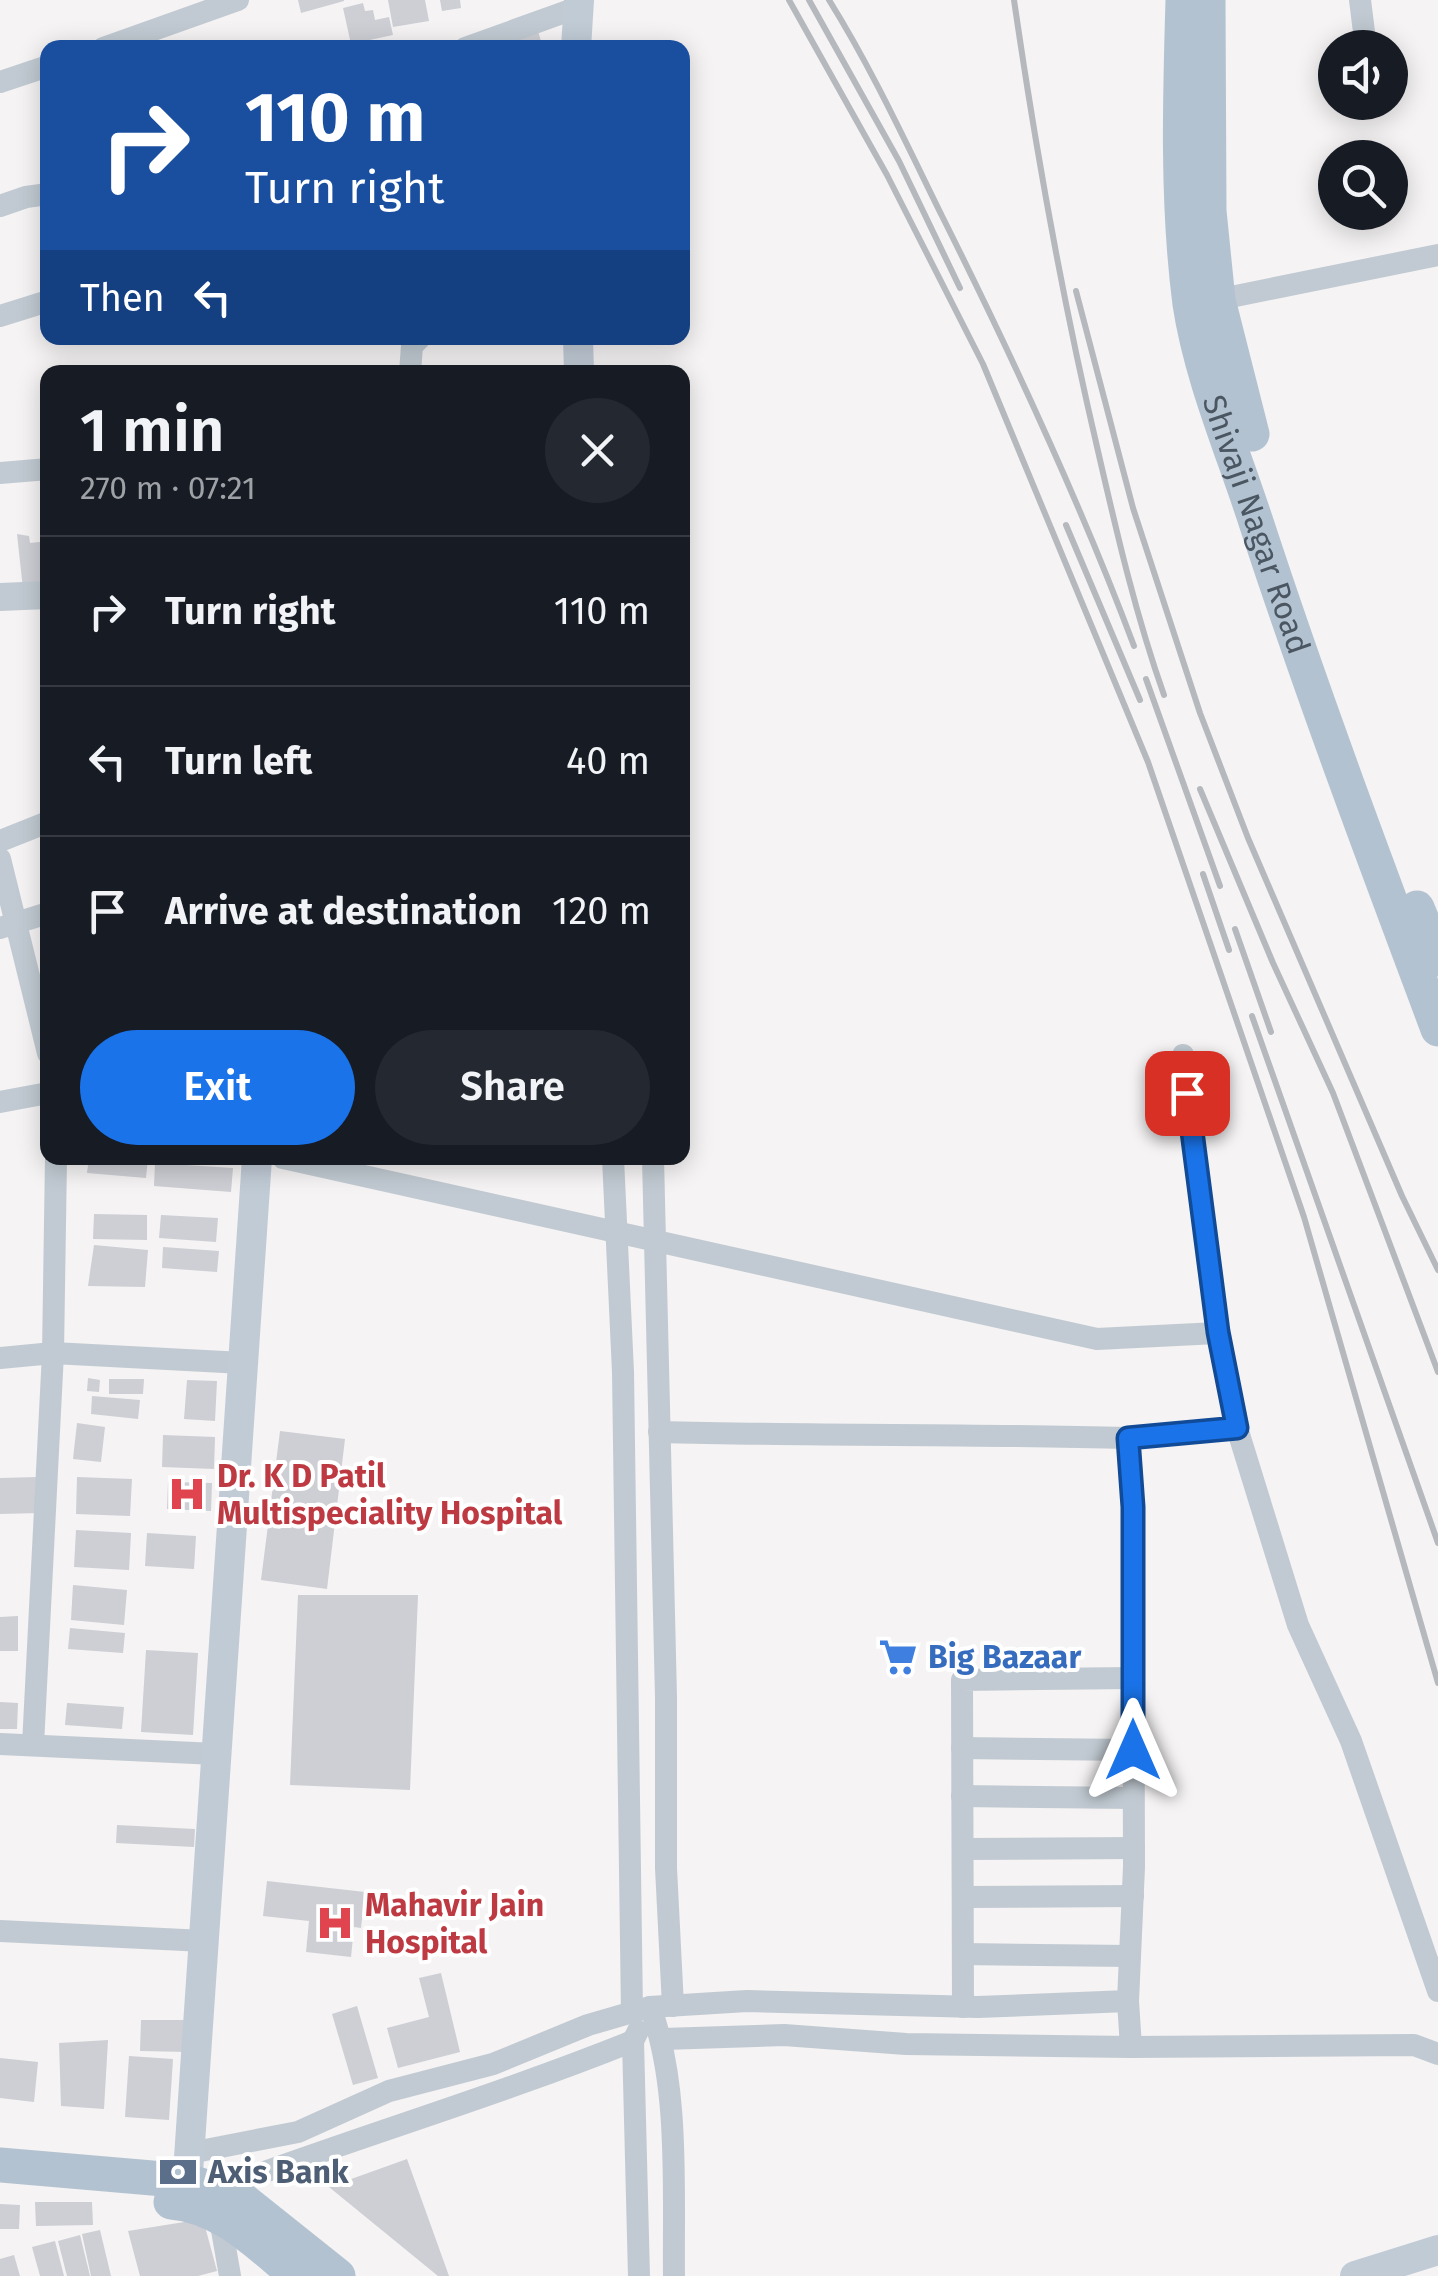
<!DOCTYPE html>
<html lang="en">
<head>
<meta charset="utf-8">
<style>
  body { margin:0; font-family:"Fira Sans",sans-serif; background:#242831; color:#f1f3f6; height:100vh; display:flex; flex-direction:column; font-size:38px; white-space:nowrap }
  * { box-sizing:border-box; margin:0 }
  p { font-size:32px; color:#9ea1a6 }
  .icon { flex:none; width:55px; height:55px; fill:none; stroke:currentColor; stroke-width:2; stroke-linecap:round; stroke-linejoin:round }
  .map { position:relative; flex:1; overflow:hidden }
  .sheet { position:absolute; left:40px; top:365px; width:650px; height:800px; display:flex; flex-direction:column; background:#171b24; border-radius:20px; box-shadow:0 5px 25px #0003 }
  .sheet>* { flex:none }
  .guide { position:absolute; left:40px; top:40px; width:650px; height:305px; border-radius:20px; box-shadow:0 5px 25px #0003; background:#1a4fa0; color:#fff; overflow:hidden }
  .tools { position:absolute; left:1318px; top:30px; display:grid; gap:20px }
  .tools a { display:grid; place-items:center; width:90px; height:90px; border-radius:50%; background:#171b24; box-shadow:0 5px 25px #0003; font-size:50px }
  .pin { position:absolute; display:grid; place-items:center; width:85px; height:85px; color:#fff; margin:-42px; border-radius:20px; box-shadow:0 5px 15px #0006 }
  .me { position:absolute; width:110px; margin:-55px; rotate:0deg; stroke-linejoin:round; filter:drop-shadow(0 0 8px #0008) }
  .turn { display:flex; align-items:center; gap:35px; height:210px; padding:0 40px; font-size:45px }
  .turn .icon { width:130px; height:130px; stroke-width:2.5 }
  .turn b { display:block; font-size:70px; line-height:85px }
  .then { display:flex; align-items:center; height:95px; padding:0 40px; background:#0003; gap:20px; font-size:38px }
  .round { display:grid; place-items:center; flex:none; width:105px; height:105px; border-radius:52px; background:#242831 }
  .headline { display:flex; align-items:center; justify-content:space-between; height:170px; padding:0 40px }
  h1 { font-size:60px; font-weight:600; line-height:75px }
  .primary-button { display:flex; gap:20px; margin-top:auto; padding:20px 40px }
  .primary-button a { flex:1; height:115px; border-radius:60px; background:#1a73e8; color:#fff; font-size:40px; font-weight:600; line-height:115px; text-align:center }
  .primary-button a+a { background:#242831; color:#f1f3f6 }
  ul { padding:0; list-style:none }
  li { display:flex; align-items:center; gap:30px; height:150px; padding:0 40px; border-top:2px solid #363941 }
  li div { flex:1 }
  li b { display:block; font-size:38px }
  li em { font-style:normal }
  .map>svg:first-child { display:block }
  .building { fill:#cdcfd5 }
  .lines { fill:none; stroke-linecap:round; stroke-linejoin:round }
  .minor { stroke:#c1cad2; stroke-width:22 }
  .tertiary { stroke:#c1cad2; stroke-width:28 }
  .secondary { stroke:#c1cbd6; stroke-width:30 }
  .primary { stroke:#b3c2d1; stroke-width:35 }
  .rail { stroke:#b5b8bd; stroke-width:6 }
  .route-casing { stroke:#114b97; stroke-width:25 }
  .route { stroke:#1a73e8; stroke-width:18 }
  .labels { text-anchor:middle; dominant-baseline:central; stroke-width:8; stroke-linejoin:round; paint-order:stroke }
  .street-label { font-size:32px; fill:#4a5661; stroke:#fff }
  .health-label { font-size:32px; font-weight:bold; fill:#be3a42; stroke:#fff; text-anchor:start }
  .shop-label { font-size:32px; font-weight:bold; fill:#366cbe; stroke:#fff; text-anchor:start }
  .service-label { font-size:32px; font-weight:bold; fill:#4e5e75; stroke:#fff; text-anchor:start }
</style>
</head>
<body>
<div class="map">
<svg width="1438" height="2276" viewBox="0 0 1438 2276">
  <rect width="100%" height="100%" fill="#f5f3f3"/>
  <g class="building">
    <path d="M298,0H344V1L301,13Z"/>
    <path d="M388,0H425L429,21L393,27Z"/>
    <path d="M440,0H460L461,8L442,11Z"/>
    <path d="M363,3L365,11L373,10L375,20L389,17L393,35L351,44L343,8Z"/>
    <path d="M538,31L543,48H510L507,40Z"/>
    <path d="M17,534L29,536L30,543L48,541V586L23,589Z"/>
    <path d="M89,1158H148L146,1178L87,1173Z"/>
    <path d="M155,1163L233,1168L231,1192L154,1186Z"/>
    <path d="M94,1214L147,1215V1240L93,1239Z"/>
    <path d="M161,1215L218,1218L216,1242L159,1238Z"/>
    <path d="M94,1245L148,1250L145,1287L88,1286Z"/>
    <path d="M163,1247L219,1251L217,1272L162,1268Z"/>
    <path d="M88,1378L100,1380L99,1392L87,1391Z"/>
    <path d="M109,1379H144L143,1394H109Z"/>
    <path d="M187,1380L217,1381L215,1421L184,1419Z"/>
    <path d="M92,1396L140,1400L138,1419L91,1414Z"/>
    <path d="M77,1423L105,1427L101,1462L73,1459Z"/>
    <path d="M280,1431L345,1439L327,1589L261,1580Z"/>
    <path d="M163,1435L215,1437L214,1469L162,1467Z"/>
    <path d="M38,1477L40,1513L0,1514V1478Z"/>
    <path d="M77,1477L132,1479L130,1516L76,1514Z"/>
    <path d="M168,1482L212,1483L211,1511L167,1509Z"/>
    <path d="M76,1530L131,1533L129,1570L74,1567Z"/>
    <path d="M147,1533L196,1536L194,1569L145,1566Z"/>
    <path d="M73,1585L127,1590L124,1625L71,1620Z"/>
    <path d="M298,1595H418L410,1790L290,1785Z"/>
    <path d="M18,1616V1651H0V1617Z"/>
    <path d="M70,1628L125,1633L123,1653L68,1649Z"/>
    <path d="M146,1650L198,1653L193,1735L141,1732Z"/>
    <path d="M0,1702L18,1703L17,1729H0Z"/>
    <path d="M67,1703L124,1707L122,1729L65,1725Z"/>
    <path d="M117,1825L195,1829L194,1847L116,1843Z"/>
    <path d="M267,1881L365,1892L361,1928L354,1927L351,1957L306,1952L309,1921L263,1916Z"/>
    <path d="M441,1973L460,2052L398,2068L387,2028L429,2017L419,1978Z"/>
    <path d="M357,2006L378,2078L353,2085L332,2014Z"/>
    <path d="M141,2020H187V2052L140,2051Z"/>
    <path d="M108,2040L104,2109L61,2106L59,2043Z"/>
    <path d="M129,2056L173,2059L169,2120L125,2117Z"/>
    <path d="M0,2058L38,2062L34,2102L0,2098Z"/>
    <path d="M407,2159L449,2276H438L329,2187Z"/>
    <path d="M35,2202H92L93,2225L36,2226Z"/>
    <path d="M0,2204L20,2205L19,2229H0Z"/>
    <path d="M203,2219L217,2271L198,2276H140L128,2231Z"/>
    <path d="M100,2230L111,2276H91L82,2234Z"/>
    <path d="M80,2235L90,2276H67L58,2241Z"/>
    <path d="M55,2241L64,2276H40L32,2247Z"/>
    <path d="M14,2255L20,2276H0V2259Z"/>
  </g>
  <g class="lines">
    <g class="minor">
      <path d="M1360,0L1366,48"/>
      <path d="M103,48L238,0"/>
      <path d="M465,48L579,7"/>
      <path d="M0,82L48,66"/>
      <path d="M0,206L26,197L48,194"/>
      <path d="M1206,302L1438,255"/>
      <path d="M0,316L48,301"/>
      <path d="M410,372L412,346L420,338"/>
      <path d="M0,473L48,469"/>
      <path d="M0,841L48,822"/>
      <path d="M0,859L48,1053"/>
      <path d="M0,928L48,913"/>
      <path d="M1183,1055L1217,1333L1237,1428L1298,1625L1351,1741L1438,1991"/>
      <path d="M0,1102L48,1093"/>
      <path d="M283,1158L1097,1339L1217,1333"/>
      <path d="M613,1158L623,1372L632,2012"/>
      <path d="M653,1158L666,1697V1868L673,2006"/>
      <path d="M0,1358L53,1353L243,1363"/>
      <path d="M659,1432C815,1436 971,1434 1128,1438"/>
      <path d="M0,1744L216,1754"/>
      <path d="M33,1745L53,1353L56,1158"/>
      <path d="M962,1748L1133,1750"/>
      <path d="M962,1796L1133,1798"/>
      <path d="M963,1849L1134,1848"/>
      <path d="M963,1897L1133,1896"/>
      <path d="M0,1931L204,1941"/>
      <path d="M963,1954L1130,1956"/>
      <path d="M650,2007C680,2083 673,2194 674,2276"/>
      <path d="M963,2007L962,1680L1132,1678"/>
      <path d="M638,2031L633,2041L639,2276"/>
      <path d="M663,2039L784,2035L906,2044L1131,2047L1128,2001"/>
      <path d="M1131,2047L1414,2045L1438,2054"/>
      <path d="M190,2153L298,2132L389,2091L493,2064L588,2025L650,2007L747,2001L978,2007L1128,2001L1134,1867L1133,1507L1128,1438L1237,1428"/>
      <path d="M230,2276L215,2190C354,2138 496,2096 633,2041"/>
    </g>
    <path class="tertiary" d="M0,597L48,595"/>
    <g class="secondary">
      <path d="M576,48L579,0"/>
      <path d="M578,338L579,372"/>
      <path d="M186,2202L257,1158"/>
      <path d="M1355,2276L1438,2250"/>
    </g>
    <g class="primary">
      <path id="s1" d="M1183,0C1180,100 1177,204 1190,304C1201,377 1233,451 1256,522C1312,693 1375,861 1438,1029"/>
      <path d="M1208,0L1209,211L1218,300L1252,434"/>
      <path d="M1417,908L1438,959"/>
      <path d="M0,2165L187,2181L239,2197L338,2276"/>
      <path d="M171,2202C222,2206 259,2245 297,2276"/>
    </g>
    <g class="rail">
      <path d="M789,0L887,175L983,364L1148,762L1304,1217L1438,1683"/>
      <path d="M809,0L899,161L960,288"/>
      <path d="M829,0C872,69 906,143 942,216C1012,356 1079,499 1134,646"/>
      <path d="M1014,0C1036,152 1063,302 1098,451C1117,534 1136,616 1164,695"/>
      <path d="M1076,291L1133,508L1200,713L1248,838L1402,1196L1438,1270"/>
      <path d="M1066,525L1140,700"/>
      <path d="M1146,679L1220,886"/>
      <path d="M1200,789L1273,963L1333,1093L1438,1372"/>
      <path d="M1203,874L1229,950"/>
      <path d="M1235,929L1271,1032"/>
      <path d="M1252,1016L1438,1543"/>
    </g>
  </g>
  <g class="lines">
    <g class="route-casing">
      <path id="route" d="M1133,1750V1507L1128,1438L1237,1428L1218,1332L1187,1093"/>
    </g>
    <use href="#route" class="route"/>
  </g>
  <defs>
    <g id="hospital-bare" transform="scale(3)"><path d="M-5-5h3v3.5h4V-5h3V5h-3V1.5h-4V5h-3Z" fill="#e0444e" stroke="#fff" stroke-width="2.5" paint-order="stroke"/></g>
    <g id="supermarket-bare" transform="scale(3)"><path d="M-6-5.5h2.5l.6 2H6L4.5 2H-2.5L-4.4-4H-6ZM-1.5 3.2a1.3 1.3 0 1 0 .1 0ZM3 3.2a1.3 1.3 0 1 0 .1 0Z" fill="#3f7fe0" stroke="#fff" stroke-width="2.5" paint-order="stroke"/></g>
    <g id="bank-bare" transform="scale(3)"><path d="M-6-4H6V4H-6ZM0-2.3a2.3 2.3 0 1 0 0 4.6a2.3 2.3 0 1 0 0-4.6Z" fill="#5c6f8a" stroke="#fff" stroke-width="2.5" paint-order="stroke"/></g>
  </defs>
  <g fill-rule="evenodd">
    <use href="#hospital-bare" x="187" y="1494"/>
    <use href="#supermarket-bare" x="898" y="1657"/>
    <use href="#hospital-bare" x="335" y="1923"/>
    <use href="#bank-bare" x="178" y="2172"/>
  </g>
  <g class="labels">
    <g class="street-label">
      <text stroke="none"><textPath href="#s1" startOffset="535">Shivaji Nagar Road</textPath></text>
    </g>
    <g class="health-label">
      <text x="217" y="1476">Dr. K D Patil<tspan x="217" dy="37">Multispeciality Hospital</tspan></text>
      <text x="365" y="1905">Mahavir Jain<tspan x="365" dy="37">Hospital</tspan></text>
    </g>
    <g class="shop-label">
      <text x="928" y="1657">Big Bazaar</text>
    </g>
    <g class="service-label">
      <text x="208" y="2172">Axis Bank</text>
    </g>
  </g>
</svg>
<div class="tools">
<a><svg class="icon" aria-label="sound" viewBox="0 0 24 24"><path d="M4 9h4l5-4v14l-5-4H4zM17 9q2 3 0 6"/></svg></a>
<a><svg class="icon" aria-label="search" viewBox="0 0 24 24"><circle cx="10" cy="10" r="6"/><path d="M15 15l6 6"/></svg></a>
</div>
<div class="pin" style="left:1187px;top:1093px;background:#d93025"><svg class="icon" aria-label="arrive" viewBox="0 0 24 24"><path d="M6 21V4h12l-3 4 3 4H6"/></svg></div>
<svg class="me" style="left:1133px;top:1750px" viewBox="-20 -20 40 40"><path d="M0-17L14 15 0 8-14 15z" fill="#1a73e8" stroke="#fff" stroke-width="4"/></svg>
<div class="guide">
<div class="turn"><svg class="icon" aria-label="right" viewBox="0 0 24 24"><path d="M7 20v-9h11M14 6l5 5-5 5"/></svg><div><b>110 m</b>Turn right</div></div>
<div class="then">Then<svg class="icon" aria-label="left" viewBox="0 0 24 24"><path d="M17 20v-9H6M10 6l-5 5 5 5"/></svg></div>
</div>
<section class="sheet">
<div class="headline"><div><h1>1 min</h1><p>270 m · 07:21</p></div><a class="round"><svg class="icon" aria-label="close" viewBox="0 0 24 24"><path d="M6 6l12 12M18 6L6 18"/></svg></a></div>
<ul>
<li><svg class="icon" aria-label="right" viewBox="0 0 24 24"><path d="M7 20v-9h11M14 6l5 5-5 5"/></svg><div><b>Turn right</b></div><em>110 m</em></li>
<li><svg class="icon" aria-label="left" viewBox="0 0 24 24"><path d="M17 20v-9H6M10 6l-5 5 5 5"/></svg><div><b>Turn left</b></div><em>40 m</em></li>
<li><svg class="icon" aria-label="arrive" viewBox="0 0 24 24"><path d="M6 21V4h12l-3 4 3 4H6"/></svg><div><b>Arrive at destination</b></div><em>120 m</em></li>
</ul>
<div class="primary-button"><a>Exit</a><a>Share</a></div>
</section>
</div>
</body>
</html>
